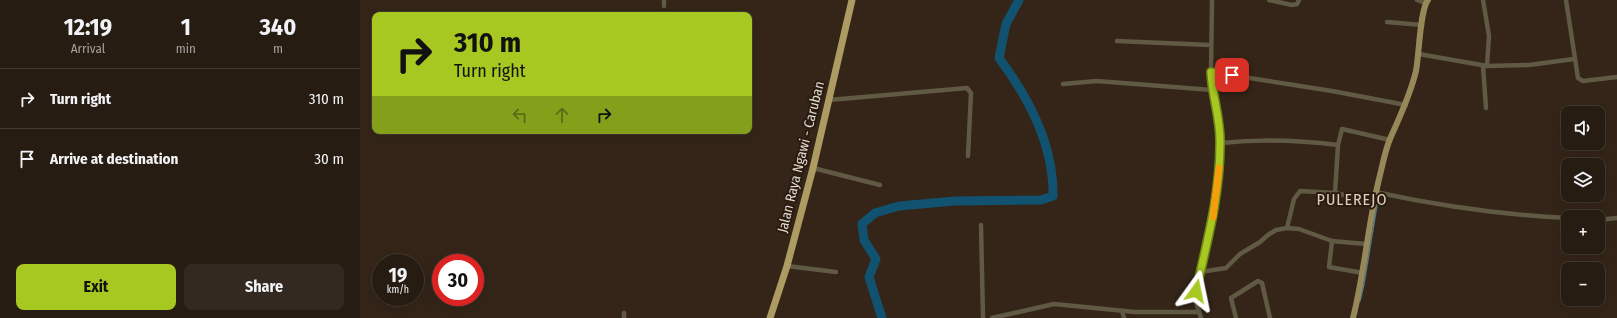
<!DOCTYPE html>
<html lang="en">
<head>
<meta charset="utf-8">
<style>
  body { margin:0; font-family:"Fira Sans Condensed",sans-serif; background:#332920; color:#f1f3f6; height:100vh; display:flex; flex-direction:column; font-size:15px; white-space:nowrap }
  * { box-sizing:border-box; margin:0 }
  p { font-size:13px; color:#a4a19f }
  .icon { flex:none; width:22px; height:22px; fill:none; stroke:currentColor; stroke-width:2; stroke-linecap:round; stroke-linejoin:round }
  .map { position:relative; flex:1; overflow:hidden }
  .drawer { display:flex; flex-direction:column; background:#271c12; width:360px }
  .drawer>* { flex:none }
  .banner { position:absolute; left:12px; top:12px; width:380px; height:122px; border-radius:8px; box-shadow:0 4px 16px #0002,0 0 0 1px #433a32; background:#a6c821; color:#111; overflow:hidden }
  .controls { position:absolute; left:1201px; top:106px; display:grid; gap:8px }
  .controls a { display:grid; place-items:center; width:44px; height:44px; border-radius:8px; background:#271c12; box-shadow:0 4px 16px #0002,0 0 0 1px #433a32; font-size:20px }
  .speed { position:absolute; left:12px; top:254px; display:flex; gap:8px; font-size:20px; font-weight:700; text-align:center }
  .speed>* { display:grid; place-content:center; width:52px; height:52px; border-radius:50%; background:#271c12; box-shadow:0 4px 16px #0002,0 0 0 1px #433a32; line-height:1 }
  .speed small { font-size:10px; font-weight:400 }
  .speed .limit { border:6px solid #d22; background:#fff; color:#111 }
  .pin { position:absolute; display:grid; place-items:center; width:34px; height:34px; color:#fff; margin:-17px; border-radius:8px; box-shadow:0 2px 6px #0006 }
  .me { position:absolute; width:44px; margin:-22px; rotate:12deg; stroke-linejoin:round; filter:drop-shadow(0 0 3px #0008) }
  .turn { display:flex; align-items:center; gap:14px; height:84px; padding:0 16px; font-size:18px }
  .turn .icon { width:52px; height:52px; stroke-width:2.5 }
  .turn b { display:block; font-size:28px; line-height:34px }
  .lanes { display:flex; align-items:center; height:38px; padding:0 16px; background:#0003; justify-content:center; gap:20px; direction:ltr }
  .lanes .off { opacity:.35 }
  .eta { display:flex; justify-content:space-evenly; align-items:center; height:68px; text-align:center }
  .eta b { font-size:24px; font-weight:700; line-height:28px }
  .action { display:flex; gap:8px; margin-top:auto; padding:8px 16px }
  .action a { flex:1; height:46px; border-radius:8px; background:#a6c821; color:#111; font-size:16px; font-weight:700; line-height:46px; text-align:center }
  .action a+a { background:#332920; color:#f1f3f6 }
  ul { padding:0; list-style:none }
  li { display:flex; align-items:center; gap:12px; height:60px; padding:0 16px; border-top:1px solid #433a32 }
  li div { flex:1 }
  li b { display:block; font-size:15px }
  li em { font-style:normal }
  main { display:flex; flex:1; min-height:0 }
  .map>svg:first-child { display:block }
  .lines { fill:none; stroke-linecap:round; stroke-linejoin:round }
  .stream { stroke:#507b8d; stroke-width:1.5 }
  .river { stroke:#10526f; stroke-width:9 }
  .minor { stroke:#605943; stroke-width:4.5 }
  .major { stroke:#97885a; stroke-width:6 }
  .highway { stroke:#ad9b63; stroke-width:7 }
  .route-casing { stroke:#6c8215; stroke-width:10 }
  .route { stroke:#a6c821; stroke-width:7 }
  .slow { stroke:#f59e0b; stroke-width:7 }
  .labels { text-anchor:middle; dominant-baseline:central; stroke-width:4; stroke-linejoin:round; paint-order:stroke }
  .street-label { font-size:14px; fill:#e4dad2; stroke:#291b0f }
  .quarter-label { font-size:16px; letter-spacing:1px; fill:#e0ccbd; stroke:#291b0f }
</style>
</head>
<body>
<main>
<section class="drawer">
<div class="eta">
<div><b>12:19</b><p>Arrival</p></div>
<div><b>1</b><p>min</p></div>
<div><b>340</b><p>m</p></div>
</div>
<ul>
<li><svg class="icon" aria-label="right" viewBox="0 0 24 24"><path d="M7 20v-9h11M14 6l5 5-5 5"/></svg><div><b>Turn right</b></div><em>310 m</em></li>
<li><svg class="icon" aria-label="arrive" viewBox="0 0 24 24"><path d="M6 21V4h12l-3 4 3 4H6"/></svg><div><b>Arrive at destination</b></div><em>30 m</em></li>
</ul>
<div class="action"><a>Exit</a><a>Share</a></div>
</section>
<div class="map">
<svg width="1257" height="318" viewBox="0 0 1257 318">
  <rect width="100%" height="100%" fill="#342518"/>
  <g class="lines">
    <path class="stream" d="M1000,301L1004,284L1017,205"/>
    <path class="river" d="M522,318L509,277L516,259L504,240L502,224L515,213L539,206L595,201L681,200L693,196C694,145 669,98 639,58L646,24L659,0"/>
    <g class="minor">
      <path d="M909,0L932,5L937,4L939,0"/>
      <path d="M1057,0L1065,3"/>
      <path d="M1123,0L1129,36L1127,66"/>
      <path d="M1206,0L1218,78L1223,81L1257,77"/>
      <path d="M304,6V0"/>
      <path d="M1027,22L1062,25"/>
      <path d="M757,41L850,45"/>
      <path d="M1059,54L1127,66L1169,65L1214,59"/>
      <path d="M1123,66L1126,108"/>
      <path d="M851,72L972,91L1046,105"/>
      <path d="M703,84L737,81L852,90"/>
      <path d="M469,100L607,88L611,93L608,156"/>
      <path d="M861,143C899,139 939,140 978,145"/>
      <path d="M453,168L520,185"/>
      <path d="M1015,192C1080,206 1142,215 1208,218"/>
      <path d="M975,193L978,145L982,129L1030,140"/>
      <path d="M1238,220L1257,218"/>
      <path d="M621,225L623,318"/>
      <path d="M927,228L934,199L940,191L975,193L1014,202"/>
      <path d="M972,241L969,267L1003,273"/>
      <path d="M427,266L476,272"/>
      <path d="M840,272L866,268L880,254L900,242L908,235L916,230L927,228L939,229L972,241L1006,244"/>
      <path d="M762,311L764,318"/>
      <path d="M264,313V318"/>
      <path d="M632,318L694,304L775,312H839"/>
      <path d="M841,318L836,302V291L856,203L859,178L861,143L852,90L851,72L852,0"/>
      <path d="M876,318L871,298L898,281L902,283L910,318"/>
    </g>
    <path class="major" d="M993,318C1005,271 1008,222 1020,175C1023,163 1025,151 1030,139C1040,116 1050,96 1056,71C1059,56 1060,9 1068,0"/>
    <path class="highway" d="M410,318L427,266L453,168L492,0"/>
  </g>
  <g class="lines">
    <g class="route-casing">
      <path id="route" d="M836,291C847,242 860,195 860,144C861,120 852,96 851,72L872,75"/>
    </g>
    <use href="#route" class="route"/>
    <path class="slow" d="M853,217L859,168"/>
  </g>
  <g class="labels">
    <g class="street-label">
      <text transform="translate(441 157) rotate(-76)">Jalan Raya Ngawi - Caruban</text>
    </g>
    <g class="quarter-label">
      <text x="992" y="199">PULEREJO</text>
    </g>
  </g>
</svg>
<div class="controls">
<a><svg class="icon" aria-label="sound" viewBox="0 0 24 24"><path d="M4 9h4l5-4v14l-5-4H4zM17 9q2 3 0 6"/></svg></a>
<a><svg class="icon" aria-label="layers" viewBox="0 0 24 24"><path d="M12 4l9 5-9 5-9-5zM3 14l9 5 9-5"/></svg></a>
<a>+</a>
<a>−</a>
</div>
<div class="speed"><div>19<small>km/h</small></div><div class="limit">30</div></div>
<div class="pin" style="left:872px;top:75px;background:#d93025"><svg class="icon" aria-label="arrive" viewBox="0 0 24 24"><path d="M6 21V4h12l-3 4 3 4H6"/></svg></div>
<svg class="me" style="left:836px;top:291px" viewBox="-20 -20 40 40"><path d="M0-17L14 15 0 8-14 15z" fill="#a6c821" stroke="#fff" stroke-width="4"/></svg>
<div class="banner">
<div class="turn"><svg class="icon" aria-label="right" viewBox="0 0 24 24"><path d="M7 20v-9h11M14 6l5 5-5 5"/></svg><div><b>310 m</b>Turn right</div></div>
<div class="lanes"><svg class="icon off" aria-label="left" viewBox="0 0 24 24"><path d="M17 20v-9H6M10 6l-5 5 5 5"/></svg><svg class="icon off" aria-label="ahead" viewBox="0 0 24 24"><path d="M12 20V5M6 11l6-6 6 6"/></svg><svg class="icon" aria-label="right" viewBox="0 0 24 24"><path d="M7 20v-9h11M14 6l5 5-5 5"/></svg></div>
</div>
</div>
</main>
</body>
</html>
